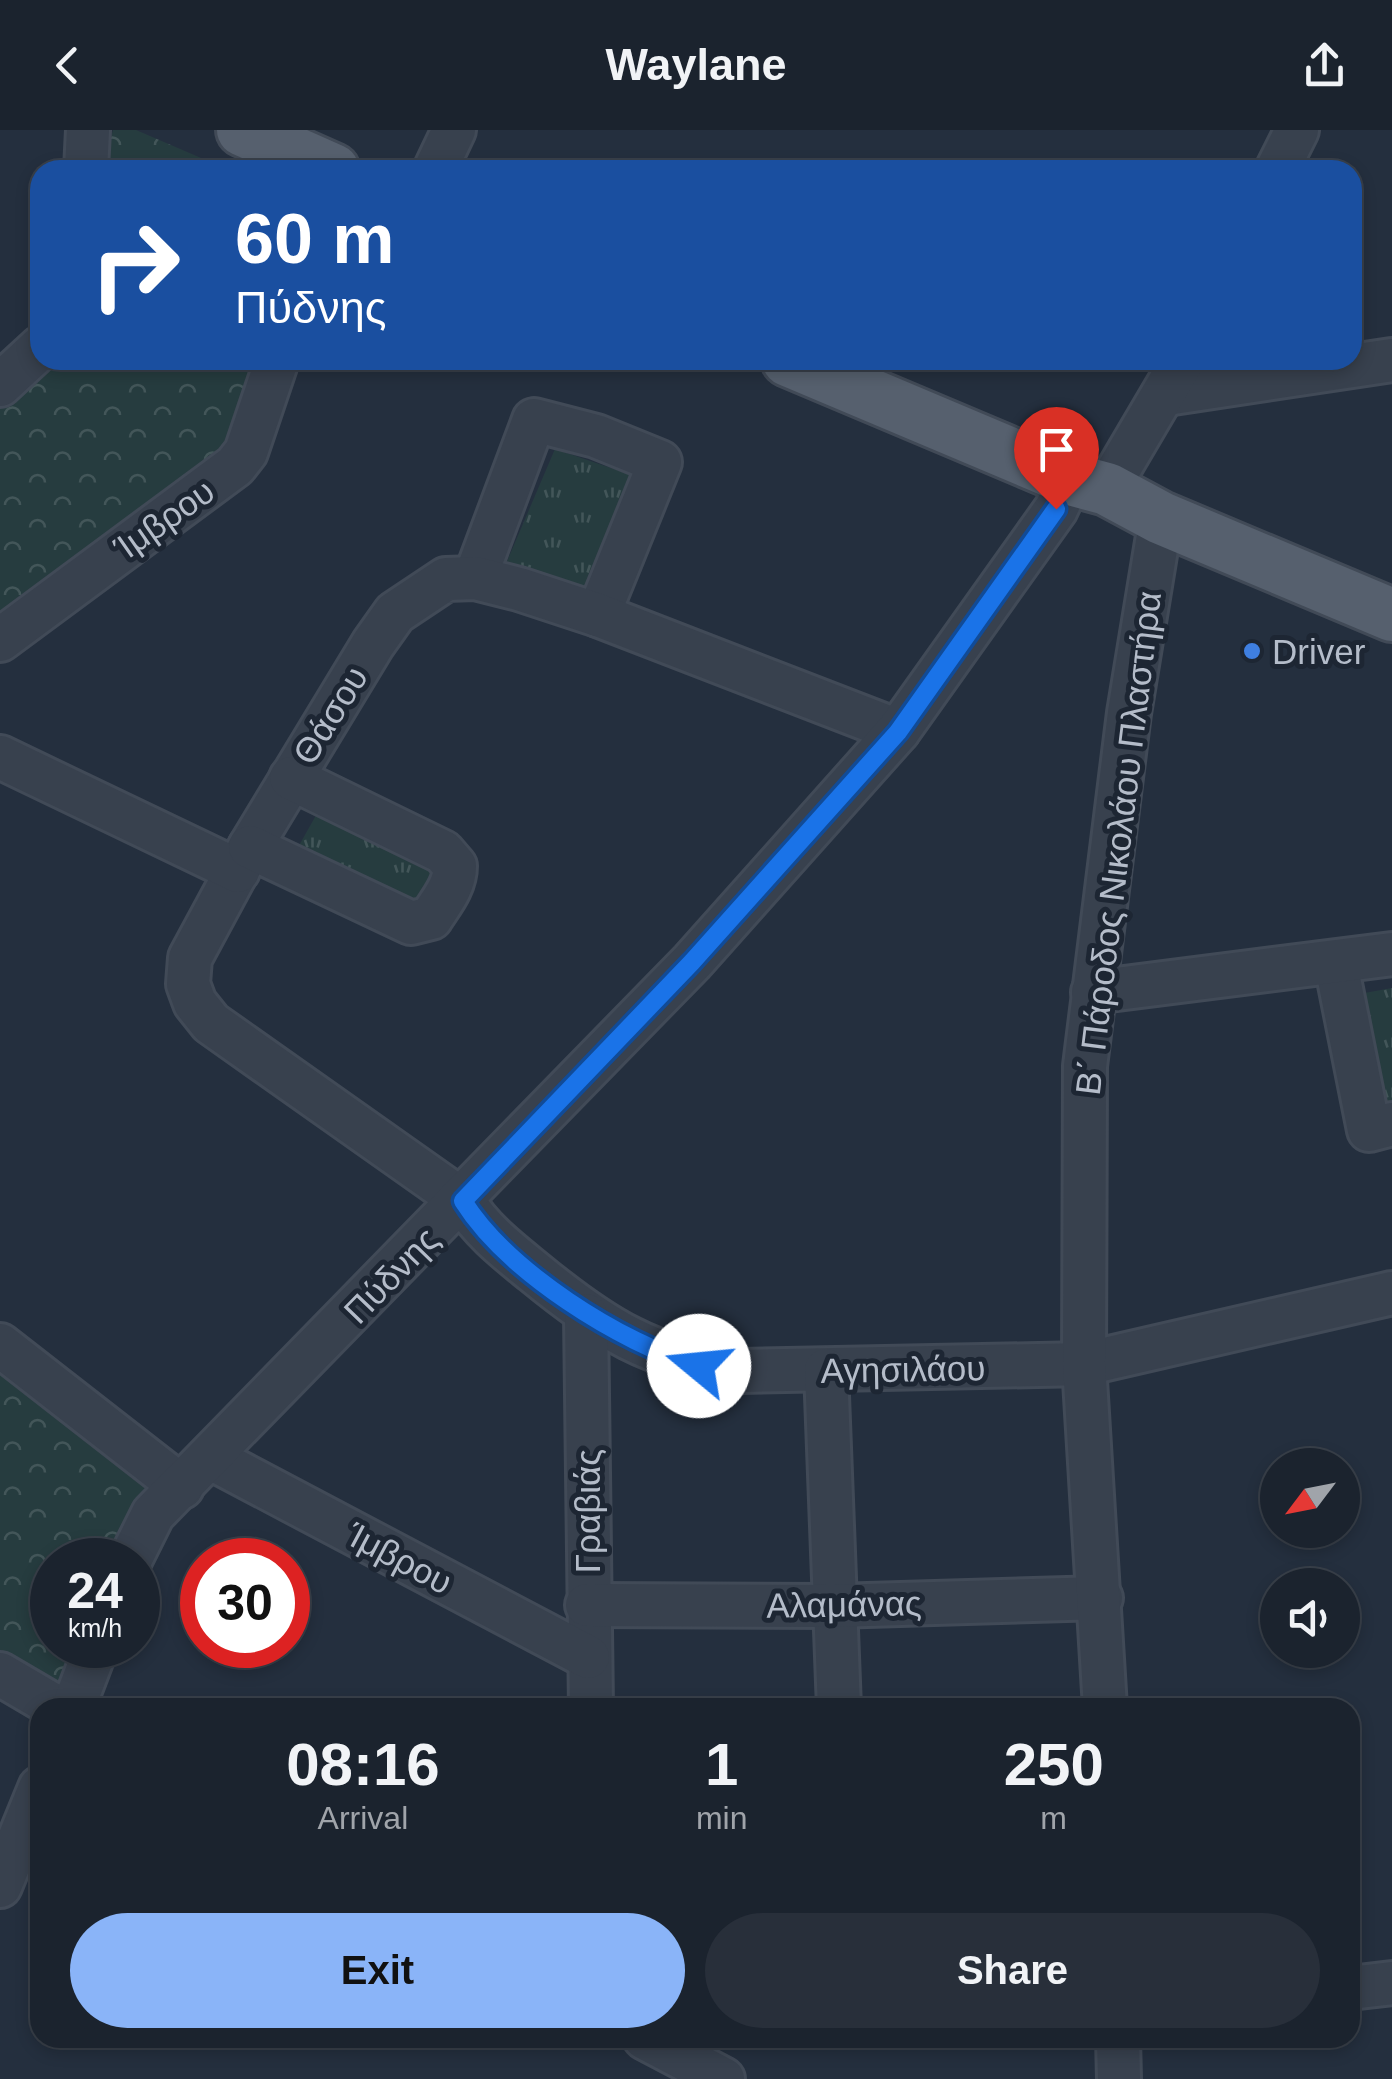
<!DOCTYPE html>
<html lang="en">
<head>
<meta charset="utf-8">
<style>
  body { margin:0; font-family:Arial,sans-serif; background:#282f3a; color:#f1f3f6; height:100vh; display:flex; flex-direction:column; font-size:38px; white-space:nowrap }
  * { box-sizing:border-box; margin:0 }
  p { font-size:32px; color:#a0a4aa }
  .icon { flex:none; width:55px; height:55px; fill:none; stroke:currentColor; stroke-width:2; stroke-linecap:round; stroke-linejoin:round }
  .map { position:relative; flex:1; overflow:hidden }
  .panel { position:absolute; left:30px; top:1568px; width:1330px; height:350px; display:flex; flex-direction:column; background:#1b232e; border-radius:30px; box-shadow:0 5px 15px #0003,0 0 0 2px #39404a }
  .panel>* { flex:none }
  .top-card { position:absolute; left:30px; top:30px; width:1332px; height:210px; border-radius:30px; box-shadow:0 5px 15px #0003,0 0 0 2px #39404a; background:#1a4fa0; color:#fff; overflow:hidden }
  .needle { width:65px; rotate:238deg }
  .buttons { position:absolute; left:1260px; top:1318px; display:grid; gap:20px }
  .buttons a { display:grid; place-items:center; width:100px; height:100px; border-radius:50%; background:#1b232e; box-shadow:0 5px 15px #0003,0 0 0 2px #39404a; font-size:50px }
  .speed { position:absolute; left:30px; top:1408px; display:flex; gap:20px; font-size:50px; font-weight:700; text-align:center }
  .speed>* { display:grid; place-content:center; width:130px; height:130px; border-radius:50%; background:#1b232e; box-shadow:0 5px 15px #0003,0 0 0 2px #39404a; line-height:1 }
  .speed small { font-size:25px; font-weight:400 }
  .speed .limit { border:15px solid #d22; background:#fff; color:#111 }
  .pin { position:absolute; display:grid; place-items:center; width:85px; height:85px; color:#fff; margin:-102px -42px; border-radius:50% 50% 50% 0; rotate:-45deg; box-shadow:0 0 10px #0007 }
  .pin .icon { rotate:45deg }
  .me { position:absolute; width:110px; margin:-55px; rotate:287deg; stroke-linejoin:round; filter:drop-shadow(0 0 8px #0008) }
  .turn { display:flex; align-items:center; gap:35px; height:210px; padding:0 40px; font-size:45px }
  .turn .icon { width:130px; height:130px; stroke-width:2.5 }
  .turn b { display:block; font-size:70px; line-height:85px }
  .eta { display:flex; justify-content:space-evenly; align-items:center; height:170px; text-align:center }
  .eta b { font-size:60px; font-weight:800; line-height:70px }
  .button { display:flex; gap:20px; margin-top:auto; padding:20px 40px }
  .button a { flex:1; height:115px; border-radius:60px; background:#8ab4f8; color:#111; font-size:40px; font-weight:800; line-height:115px; text-align:center }
  .button a+a { background:#282f3a; color:#f1f3f6 }
  header { display:flex; justify-content:space-between; align-items:center; height:130px; padding:0 40px; background:#1b232e; font-size:45px; font-weight:800 }
  .map>svg:first-child { display:block }
  .grass { fill:url(#grass-tufts) }
  .forest { fill:url(#forest-crowns) }
  .lines { fill:none; stroke-linecap:round; stroke-linejoin:round }
  .minor-casing { stroke:#414a57; stroke-width:48 }
  .major-casing { stroke:#414a57; stroke-width:58 }
  .minor { stroke:#38414e; stroke-width:42 }
  .major { stroke:#56606e; stroke-width:52 }
  .route-casing { stroke:#114b97; stroke-width:25 }
  .route { stroke:#1a73e8; stroke-width:18 }
  .shop-dot { fill:#3f7fe0; stroke:#1d2633; stroke-width:4 }
  .labels { text-anchor:middle; dominant-baseline:central; stroke-width:10; stroke-linejoin:round; paint-order:stroke }
  .street-label { font-size:35px; fill:#b4bcc9; stroke:#1d2633 }
  .poi-label { font-size:35px; fill:#b4bcc9; stroke:#1d2633; text-anchor:start }
</style>
</head>
<body>
<header><svg class="icon" aria-label="back" viewBox="0 0 24 24"><path d="M15 5l-7 7 7 7"/></svg>Waylane<svg class="icon" aria-label="share" viewBox="0 0 24 24"><path d="M12 15V3M7 8l5-5 5 5M5 13v7h14v-7"/></svg></header>
<div class="map">
<svg width="1392" height="1949" viewBox="0 0 1392 1949">
  <defs>
    <pattern id="grass-tufts" width="24" height="20" patternUnits="userSpaceOnUse" patternTransform="scale(2.5)"><rect width="24" height="20" fill="#263c3f"/><path d="M3 7l-1-3M5 7V3M7 7l1-3M15 17l-1-3M17 17v-4M19 17l1-3" fill="none" stroke="#435659"/></pattern>
    <pattern id="forest-crowns" width="20" height="18" patternUnits="userSpaceOnUse" patternTransform="scale(2.5)"><rect width="20" height="18" fill="#263c3f"/><path d="M2 6a3 3 0 1 1 6 0M12 15a3 3 0 1 1 6 0" fill="none" stroke="#435659"/></pattern>
  </defs>
  <rect width="100%" height="100%" fill="#242f3e"/>
  <g class="grass">
    <path d="M555,319L652,352L600,471L505,436Z"/>
    <path d="M319,680L454,747L426,794L292,728Z"/>
    <path d="M1392,858V1001L1385,1002L1359,864Z"/>
  </g>
  <g class="forest">
    <path d="M113,0H136L229,40H102Z"/>
    <path d="M40,230H282L242,337L0,514V266Z"/>
    <path d="M0,1230L165,1354L116,1430H52V1515H89L72,1550L56,1555L0,1522Z"/>
  </g>
  <g class="lines">
    <g class="minor-casing">
      <g id="minor">
        <path d="M86,40L88,0"/>
        <path d="M435,40L454,0"/>
        <path d="M1277,40L1297,0"/>
        <path d="M0,255L40,218"/>
        <path d="M1166,264L1392,230"/>
        <path d="M1107,359L1183,230"/>
        <path d="M475,448L534,290L596,306L660,332L598,485"/>
        <path d="M0,510L235,336L246,322L277,230"/>
        <path d="M898,601L598,485L519,459L475,448L446,449L395,483L373,514L250,717L190,828L188,854L195,873L211,893L463,1071C482,1101 507,1120 534,1142C602,1198 651,1229 740,1241L1084,1234L1392,1163"/>
        <path d="M0,627L238,741"/>
        <path d="M250,717L411,793L431,788C441,772 455,756 455,736L443,722L291,648"/>
        <path d="M1336,834L1369,1000L1392,994"/>
        <path d="M1093,862L1392,824"/>
        <path d="M586,1185L591,1578"/>
        <path d="M0,1215L182,1357"/>
        <path d="M826,1240L839,1578"/>
        <path d="M211,1328L588,1527"/>
        <path d="M130,1430L153,1384L692,832L898,601L1056,379L1070,349"/>
        <path d="M587,1475L834,1476L1101,1468"/>
        <path d="M0,1544L58,1578"/>
        <path d="M73,1578L97,1515"/>
        <path d="M1105,1578L1084,1234L1085,936L1129,583L1161,388"/>
        <path d="M0,1756L40,1658"/>
        <path d="M1350,1858L1392,1853"/>
        <path d="M645,1908L723,1949"/>
        <path d="M1118,1908L1119,1949"/>
      </g>
    </g>
    <g class="major-casing">
      <g id="major">
        <path d="M243,0L333,40"/>
        <path d="M788,230L1070,349L1107,359L1161,388L1392,485"/>
      </g>
    </g>
    <use href="#minor" class="minor"/>
    <use href="#major" class="major"/>
  </g>
  <g class="lines">
    <g class="route-casing">
      <path id="route" d="M699,1236C620,1213 507,1141 463,1071L692,832L898,602L1056,379"/>
    </g>
    <use href="#route" class="route"/>
  </g>
  <circle class="shop-dot" cx="1252" cy="521" r="10"/>
  <g class="labels">
    <g class="street-label">
      <text transform="translate(164 389) rotate(-35)">Ίμβρου</text>
      <text transform="translate(330 585) rotate(-58)">Θάσου</text>
      <text transform="translate(1118 713) rotate(-83)">Β΄ Πάροδος Νικολάου Πλαστήρα</text>
      <text transform="translate(391 1145) rotate(-46)">Πύδνης</text>
      <text transform="translate(903 1239) rotate(-1)">Αγησιλάου</text>
      <text transform="translate(587 1381) rotate(-90)">Γραβιάς</text>
      <text transform="translate(400 1428) rotate(28)">Ίμβρου</text>
      <text transform="translate(844 1474) rotate(-1)">Αλαμάνας</text>
    </g>
    <g class="poi-label">
      <text x="1272" y="521">Driver</text>
    </g>
  </g>
</svg>
<div class="buttons">
<a><svg class="needle" viewBox="-14 -14 28 28"><path d="M0-13l5 13h-10z" fill="#e53935"/><path d="M0 13l5-13h-10z" fill="#a0a4aa"/></svg></a>
<a><svg class="icon" aria-label="sound" viewBox="0 0 24 24"><path d="M4 9h4l5-4v14l-5-4H4zM17 9q2 3 0 6"/></svg></a>
</div>
<div class="speed"><div>24<small>km/h</small></div><div class="limit">30</div></div>
<div class="pin" style="left:1056px;top:379px;background:#d93025"><svg class="icon" aria-label="arrive" viewBox="0 0 24 24"><path d="M6 21V4h12l-3 4 3 4H6"/></svg></div>
<svg class="me" style="left:699px;top:1236px" viewBox="-20 -20 40 40"><circle r="19" fill="#fff"/><path d="M0-13L10 11 0 6-10 11z" fill="#1a73e8"/></svg>
<div class="top-card">
<div class="turn"><svg class="icon" aria-label="right" viewBox="0 0 24 24"><path d="M7 20v-9h11M14 6l5 5-5 5"/></svg><div><b>60 m</b>Πύδνης</div></div>
</div>
<section class="panel">
<div class="eta">
<div><b>08:16</b><p>Arrival</p></div>
<div><b>1</b><p>min</p></div>
<div><b>250</b><p>m</p></div>
</div>
<div class="button"><a>Exit</a><a>Share</a></div>
</section>
</div>
</body>
</html>
